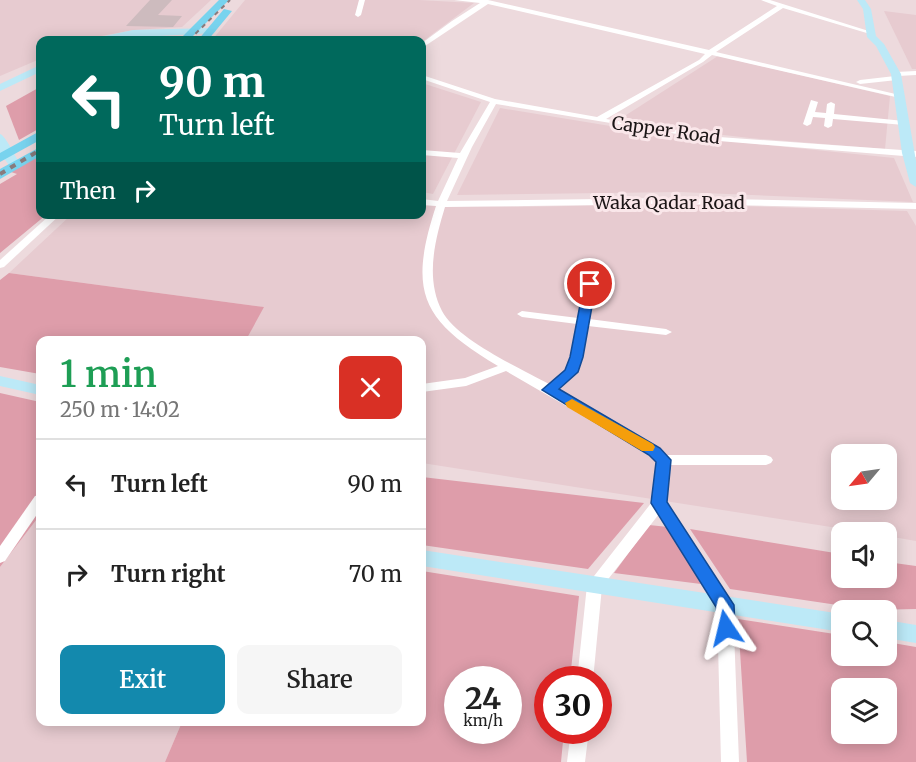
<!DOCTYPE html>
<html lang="en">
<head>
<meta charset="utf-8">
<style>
  body { margin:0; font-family:Merriweather,serif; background:#f6f6f6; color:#222; height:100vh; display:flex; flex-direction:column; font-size:22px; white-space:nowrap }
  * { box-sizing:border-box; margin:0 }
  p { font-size:20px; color:#767676 }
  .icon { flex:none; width:33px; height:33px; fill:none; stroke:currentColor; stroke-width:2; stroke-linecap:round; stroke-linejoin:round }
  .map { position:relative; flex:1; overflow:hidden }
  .side { position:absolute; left:36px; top:336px; width:390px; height:390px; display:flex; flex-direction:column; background:#fff; border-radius:12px; box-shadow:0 3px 15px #0003 }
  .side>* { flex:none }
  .hud { position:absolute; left:36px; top:36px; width:390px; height:183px; border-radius:12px; box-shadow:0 3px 15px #0003; background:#00695c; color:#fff; overflow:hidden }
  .needle { width:39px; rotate:241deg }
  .tools { position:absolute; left:831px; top:444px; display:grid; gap:12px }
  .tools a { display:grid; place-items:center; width:66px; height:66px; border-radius:12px; background:#fff; box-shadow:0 3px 15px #0003; font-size:30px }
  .speed { position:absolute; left:444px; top:666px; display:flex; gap:12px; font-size:30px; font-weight:700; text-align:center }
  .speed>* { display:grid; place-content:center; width:78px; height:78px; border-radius:50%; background:#fff; box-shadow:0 3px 15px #0003; line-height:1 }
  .speed small { font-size:15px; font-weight:400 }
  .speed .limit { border:9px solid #d22; background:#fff; color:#111 }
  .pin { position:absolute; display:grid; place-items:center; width:51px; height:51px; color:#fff; margin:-26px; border:3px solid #fff; border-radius:50%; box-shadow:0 2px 6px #0007 }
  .me { position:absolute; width:66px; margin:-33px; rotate:350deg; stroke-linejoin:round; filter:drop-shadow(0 0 4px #0008) }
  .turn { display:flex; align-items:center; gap:21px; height:126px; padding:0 24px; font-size:27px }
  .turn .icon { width:78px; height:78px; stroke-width:2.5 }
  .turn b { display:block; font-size:42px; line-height:51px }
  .then { display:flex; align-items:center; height:57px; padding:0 24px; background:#0003; gap:12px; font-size:22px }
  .round { display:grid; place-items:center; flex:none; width:63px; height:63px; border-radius:12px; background:#f6f6f6 }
  .summary { display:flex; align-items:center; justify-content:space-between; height:102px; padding:0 24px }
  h1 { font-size:36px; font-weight:600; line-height:45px; color:#1e9e55 }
  .button { display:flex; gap:12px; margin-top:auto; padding:12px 24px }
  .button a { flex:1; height:69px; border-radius:12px; background:#1389ad; color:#fff; font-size:24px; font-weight:600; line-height:69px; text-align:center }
  .button a+a { background:#f6f6f6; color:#222 }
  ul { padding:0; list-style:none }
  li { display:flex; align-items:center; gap:18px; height:90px; padding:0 24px; border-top:2px solid #e0e0e0 }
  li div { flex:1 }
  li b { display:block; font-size:22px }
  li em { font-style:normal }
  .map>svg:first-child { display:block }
  .built { fill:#e7cbd0; fill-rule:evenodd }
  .green { fill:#de9daa; fill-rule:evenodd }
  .building { fill:#cdbbbe }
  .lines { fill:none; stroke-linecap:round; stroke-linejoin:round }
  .street { fill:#fff; fill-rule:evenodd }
  .secondary { fill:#bce9f7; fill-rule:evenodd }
  .primary { fill:#78d3ee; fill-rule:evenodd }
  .rail-far1 { stroke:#887b7d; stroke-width:2; stroke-dasharray:4.5 4.5; stroke-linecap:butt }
  .rail { stroke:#887b7d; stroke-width:4; stroke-dasharray:6 6; stroke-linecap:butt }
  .route { fill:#1a73e8; stroke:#114b97; stroke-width:1.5 }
  .slow { fill:#f59e0b }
  .labels { text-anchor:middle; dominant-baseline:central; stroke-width:6; stroke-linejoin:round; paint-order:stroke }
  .far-street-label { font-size:18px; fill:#1b1516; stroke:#fae7ea }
</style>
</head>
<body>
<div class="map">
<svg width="916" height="762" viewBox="0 0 916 762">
  <rect width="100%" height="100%" fill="#eddadd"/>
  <g class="built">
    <path d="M0,0H211L182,27L134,30L79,40H40V59L0,76Z"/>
    <path d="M245,0H419L474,3L422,42L212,40Z"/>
    <path d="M884,11L916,15V69H912Z"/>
    <path d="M718,56L890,96L885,149L750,138L680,130L620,119Z"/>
    <path d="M422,83L481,102L433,194L422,192Z"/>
    <path d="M500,108L659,134L894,158L913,202L680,192L457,195Z"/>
    <path d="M673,204L907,211L916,226V541L887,536L886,532H863L422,463V340H246L263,307L9,273L71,215L422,214V205L517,207ZM842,454H886V500H842Z"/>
    <path d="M40,515V722H182L165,762H0V567Z"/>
  </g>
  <g class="green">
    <path d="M40,87V128L19,140L6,106Z"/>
    <path d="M40,155V214L46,215L0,253V184L17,174L11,172Z"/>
    <path d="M9,273L264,307L246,340H40V374L0,367V280Z"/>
    <path d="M0,393L40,402V515L0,567Z"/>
    <path d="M422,477L644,503L588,569L422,545Z"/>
    <path d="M649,525L668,527L701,584L614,573Z"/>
    <path d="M690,529L841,554L842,578H886L887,562L916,566V609L871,610L730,589Z"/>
    <path d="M422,571L579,596L570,679L548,680V730L564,731L561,762H165L182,722H422ZM458,680H508V730H458Z"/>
    <path d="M738,619L841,635L842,656H886L887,642L916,647V762H747ZM886,688V734H842V688Z"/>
  </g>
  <path class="building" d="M150,0H172L158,15L182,16L173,27L126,26Z"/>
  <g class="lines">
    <g class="street">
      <path d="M359,0H365L361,15L358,17L355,15Z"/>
      <path d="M454,0H488L709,50L777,6L761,0H770L875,33L870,34L783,8L716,52L904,96L900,98L712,55L703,62L606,119L719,137L916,151V157L719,141L496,104L472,147L447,201L674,198L916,203V209L674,204L445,207C435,240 425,278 442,311C457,340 520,368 549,384L566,370L571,356L577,324L522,317L517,314L522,311L578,318L585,284L590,281L594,282L595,284L589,319L666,329L672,332L666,335L588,326L583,356L577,372L558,389L659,448L666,455H766L771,457L773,460L771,463L766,465H669L666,502L733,605L739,762H721L717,606L659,514L602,587L593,680H577L587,585L652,502L656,461L649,454L506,371L466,386L422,392V384L465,378L498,366C421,320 408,292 436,206L422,205V199L438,201L458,158L422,155V150L460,153L490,102L422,79V75L495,99L597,117L699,60L705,54L488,4L422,48V43L452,21L480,3Z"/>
      <path d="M916,71V75L898,76L901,78L897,80L860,84L856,82L860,80L895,76L892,74L896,72Z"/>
      <path d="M811,100L818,102L815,112L826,113L827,104L831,102L835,104L834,114L904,121L908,123L904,125L833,119L832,126L828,128L824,126L825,118L813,117L811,124L807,126L803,124Z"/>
      <path d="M51,214H61L4,267L0,268V260Z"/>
      <path d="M40,495V510L5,561L0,563V546L35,496Z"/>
      <path d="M571,730H589L585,762H567Z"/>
    </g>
    <g class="secondary">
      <path d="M857,0H865L871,9L876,36L884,44L901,74L916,161V187L910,183L902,153L891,74L876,46L867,37L863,9Z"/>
      <path d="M211,28L216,31L214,33L86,40L133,30Z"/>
      <path d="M40,65V72L0,91V84Z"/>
      <path d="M0,134C6,136 15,157 21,165L19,168H11L0,153Z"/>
      <path d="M0,376L40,385V395L0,386Z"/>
      <path d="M422,550L842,614V632L422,566Z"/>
      <path d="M886,620L916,625V643L886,638Z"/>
    </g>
    <g class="primary">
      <path d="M219,0H229L189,40H179Z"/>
      <path d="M224,9L232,11L208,40H198Z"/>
      <path d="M40,131V140L0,162V153Z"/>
      <path d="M40,147V156L0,179V169Z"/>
    </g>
    <path class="rail-far1" d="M189,40L230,0"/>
    <path class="rail" d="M0,174L40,150"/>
  </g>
  <path class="route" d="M590,281L596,284L583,357L578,372L559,389L660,448L671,460L667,502L734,605L735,628L732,633L726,635L719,633L717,628L716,607L651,503L656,462L649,455L542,390L565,370L570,357L584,284Z"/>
  <path class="slow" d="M572,399L653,444L655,447L653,451H642L567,407L565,403Z"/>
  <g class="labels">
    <g class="far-street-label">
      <text transform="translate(666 130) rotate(8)">Capper Road</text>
      <text x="669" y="202">Waka Qadar Road</text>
    </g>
  </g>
</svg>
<div class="tools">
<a><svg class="needle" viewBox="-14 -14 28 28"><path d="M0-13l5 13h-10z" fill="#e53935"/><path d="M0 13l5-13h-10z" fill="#767676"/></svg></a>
<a><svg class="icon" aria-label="sound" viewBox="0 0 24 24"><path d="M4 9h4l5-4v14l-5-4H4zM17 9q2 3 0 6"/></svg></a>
<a><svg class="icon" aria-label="search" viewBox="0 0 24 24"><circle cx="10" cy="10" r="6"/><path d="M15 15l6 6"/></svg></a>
<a><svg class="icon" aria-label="layers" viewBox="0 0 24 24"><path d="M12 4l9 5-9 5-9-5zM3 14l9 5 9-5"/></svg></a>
</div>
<div class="speed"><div>24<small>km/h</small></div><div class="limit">30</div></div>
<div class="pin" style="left:590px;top:284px;background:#d93025"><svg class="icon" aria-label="arrive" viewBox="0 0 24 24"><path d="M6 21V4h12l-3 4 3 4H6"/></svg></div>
<svg class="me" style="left:726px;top:628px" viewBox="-20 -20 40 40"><path d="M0-17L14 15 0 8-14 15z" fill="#1a73e8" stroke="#fff" stroke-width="4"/></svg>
<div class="hud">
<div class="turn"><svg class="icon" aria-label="left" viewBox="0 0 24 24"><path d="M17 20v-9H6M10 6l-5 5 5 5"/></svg><div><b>90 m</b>Turn left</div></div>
<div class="then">Then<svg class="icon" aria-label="right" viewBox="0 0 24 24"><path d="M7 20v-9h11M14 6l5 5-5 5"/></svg></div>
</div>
<section class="side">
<div class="summary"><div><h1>1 min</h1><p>250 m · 14:02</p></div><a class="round" style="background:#d93025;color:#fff"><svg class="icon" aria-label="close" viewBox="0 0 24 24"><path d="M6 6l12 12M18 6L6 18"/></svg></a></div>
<ul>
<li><svg class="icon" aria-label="left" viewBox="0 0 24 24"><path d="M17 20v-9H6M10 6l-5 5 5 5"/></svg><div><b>Turn left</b></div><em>90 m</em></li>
<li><svg class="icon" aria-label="right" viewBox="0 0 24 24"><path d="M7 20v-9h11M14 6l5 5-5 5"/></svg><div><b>Turn right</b></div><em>70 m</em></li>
</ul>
<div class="button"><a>Exit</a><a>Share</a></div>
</section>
</div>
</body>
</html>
